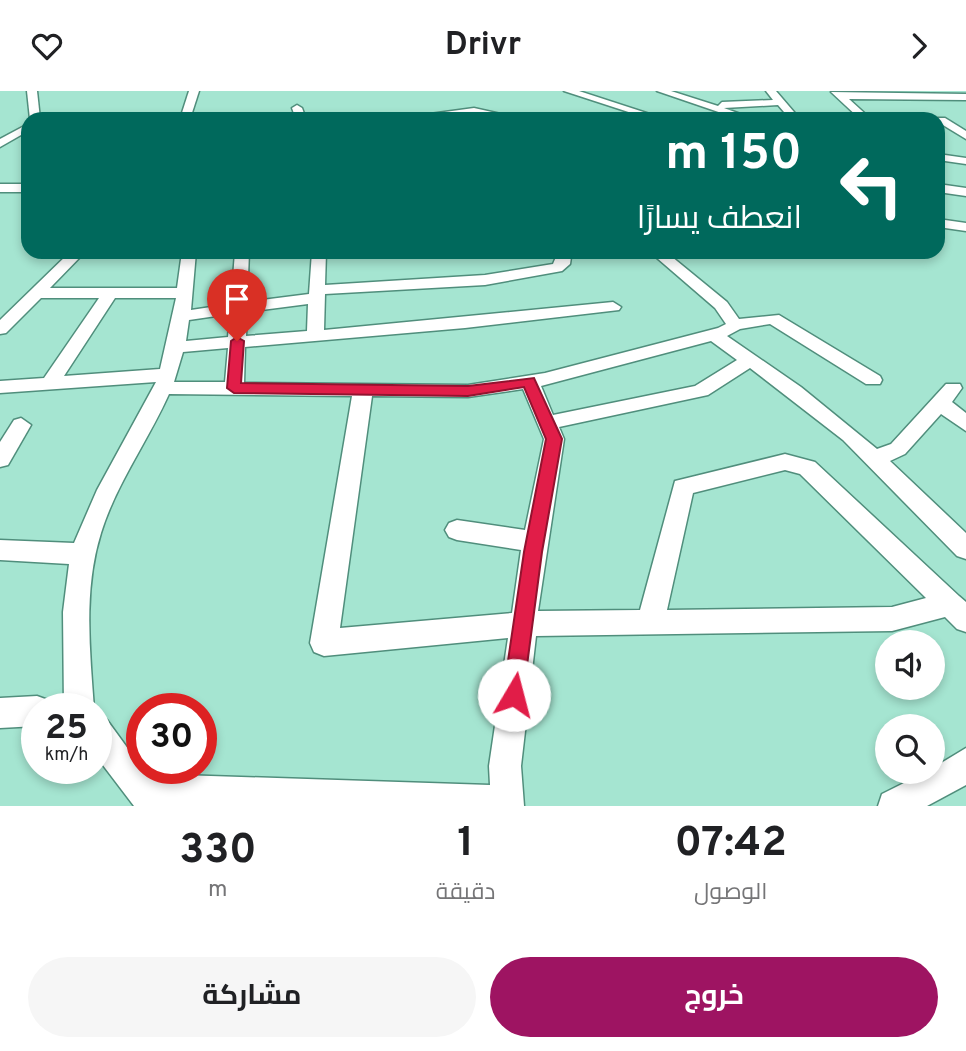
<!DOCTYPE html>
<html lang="ar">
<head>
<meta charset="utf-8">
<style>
  body { margin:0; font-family:Overpass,Cairo,sans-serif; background:#f6f6f6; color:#202124; direction:rtl; height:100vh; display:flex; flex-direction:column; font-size:26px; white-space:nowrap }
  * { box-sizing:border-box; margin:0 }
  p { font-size:23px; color:#757577 }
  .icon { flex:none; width:38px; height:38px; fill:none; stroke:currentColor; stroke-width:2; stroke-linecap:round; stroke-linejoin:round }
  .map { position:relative; height:715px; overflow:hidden; direction:ltr }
  .side { display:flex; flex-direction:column; background:#fff; flex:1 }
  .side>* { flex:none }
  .top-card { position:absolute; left:21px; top:21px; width:924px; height:147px; border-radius:21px; box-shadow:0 4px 10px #0003; direction:rtl; background:#00695c; color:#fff; overflow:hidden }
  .controls { position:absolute; left:875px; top:539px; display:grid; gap:14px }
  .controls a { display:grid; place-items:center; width:70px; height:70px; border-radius:50%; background:#fff; box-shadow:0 4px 10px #0003; font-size:35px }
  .speed { position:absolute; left:21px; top:602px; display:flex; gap:14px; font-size:35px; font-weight:700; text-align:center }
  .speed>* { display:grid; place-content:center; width:91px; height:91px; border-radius:50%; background:#fff; box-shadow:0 4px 10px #0003; line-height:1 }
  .speed small { font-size:18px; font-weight:400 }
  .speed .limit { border:10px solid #d22; background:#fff; color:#111 }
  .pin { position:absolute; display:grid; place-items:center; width:60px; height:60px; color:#fff; margin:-72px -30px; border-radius:50% 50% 50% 0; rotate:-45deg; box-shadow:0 0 7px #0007 }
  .pin .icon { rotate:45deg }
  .me { position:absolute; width:77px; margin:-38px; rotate:8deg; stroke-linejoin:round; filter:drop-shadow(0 0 5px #0008) }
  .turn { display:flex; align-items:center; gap:24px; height:147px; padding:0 28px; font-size:32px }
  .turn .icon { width:91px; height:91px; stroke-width:2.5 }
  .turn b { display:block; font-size:49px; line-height:60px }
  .eta { display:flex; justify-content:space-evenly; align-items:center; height:119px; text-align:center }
  .eta b { font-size:42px; font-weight:700; line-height:49px }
  .action { display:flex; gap:14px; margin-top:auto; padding:14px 28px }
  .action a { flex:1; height:80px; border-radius:42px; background:#9e1462; color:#fff; font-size:28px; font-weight:700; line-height:80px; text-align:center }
  .action a+a { background:#f6f6f6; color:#202124 }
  header { display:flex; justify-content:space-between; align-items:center; height:91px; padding:0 28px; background:#fff; font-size:32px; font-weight:700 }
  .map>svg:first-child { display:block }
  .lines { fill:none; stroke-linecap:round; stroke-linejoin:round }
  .minor-casing { stroke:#508e7c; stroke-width:3 }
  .minor { fill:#fff; fill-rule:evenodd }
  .route { fill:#e11d48; stroke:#92132f; stroke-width:2 }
</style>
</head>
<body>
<header><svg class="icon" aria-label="forward" viewBox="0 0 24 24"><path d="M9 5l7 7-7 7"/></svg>Drivr<svg class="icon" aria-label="heart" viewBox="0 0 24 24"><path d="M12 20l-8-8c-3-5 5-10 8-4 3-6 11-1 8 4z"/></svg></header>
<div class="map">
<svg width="966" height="715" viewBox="0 0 966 715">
  <rect width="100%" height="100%" fill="#a5e5d1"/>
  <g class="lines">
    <g class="minor-casing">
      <g id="minor">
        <path d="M27,0H37L40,28H30Z"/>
        <path d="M189,0H199L190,28H180Z"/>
        <path d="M564,0H579L665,28H650Z"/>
        <path d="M657,0H671L718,15L722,11L773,9L766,0H776L800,28H790L778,14L724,17L754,28H739Z"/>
        <path d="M831,1L966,3V9L849,8L871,28H860Z"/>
        <path d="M297,14L302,17L306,28H296L292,17Z"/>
        <path d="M474,17L524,28L474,23L393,28Z"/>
        <path d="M937,27H945L966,40V48L938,31Z"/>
        <path d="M28,33V40L0,56V48Z"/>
        <path d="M938,63L966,67V73L938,69Z"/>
        <rect x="0" y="93" width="28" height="8"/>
        <path d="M938,93L966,97V105L938,101Z"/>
        <path d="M938,128L966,132V140L938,136Z"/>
        <path d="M70,161H85L50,197H177L182,161H196L191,219L231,213L235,161H249L247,211L309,203L312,161H326L325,194L485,184L553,173L558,161H578L571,166L570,173L562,180L485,194L325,203L324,239L613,211L621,216L619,219L465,237L245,256L244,292L468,294L545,282L718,237L726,233L715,217L650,161H666L727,211L739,228L779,224L880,285L882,289L880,293H866L770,233L740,238L727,245L801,296L877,358L891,353L946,293H960L962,297L952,311L966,322V340L941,323L905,363L890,370L966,442V468L957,465L843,349L750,277L708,304L559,336L564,348L538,520L640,519L675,390L785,363L815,371L959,505L966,511V541L957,538L945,526L892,540L536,545L521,675L524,715H134L96,665V625L107,629L142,677L150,683L490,694L489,675L508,547L324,565L314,561L310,552L352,305L169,303C148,350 116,393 101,442C83,499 90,560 94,618H64L63,521L69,473L0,469V449L74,452L97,399L156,291L0,302V290L44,287L99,207H41L6,242L0,243V229ZM115,207H176L160,278L64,285ZM308,213L307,240L246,245L247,221ZM230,223L228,246L186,250L189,229ZM711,250L737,269L695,295L553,324L541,295ZM228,257L225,291H174L183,261ZM523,298L544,348L525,439L457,429L449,432L445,439L449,446L457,449L521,459L512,522L340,537L372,305L468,306ZM785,379L800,383L926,507L892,516L667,519L693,402Z"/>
        <path d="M21,327L31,334L8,374L0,376V351L14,329Z"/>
        <path d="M37,605L48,609L51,618H37V635L0,637V607Z"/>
        <path d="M966,657V694L927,715H878L882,703L926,681H933V677Z"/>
      </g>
    </g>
    <use href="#minor" class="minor"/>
  </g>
  <path class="route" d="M237,246L244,250L241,292L468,295L534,287L562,348L542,461L522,612L514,615L506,612L503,604L524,461L546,348L524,296L468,305L234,302L227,297L231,250Z"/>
</svg>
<div class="controls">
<a><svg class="icon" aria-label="sound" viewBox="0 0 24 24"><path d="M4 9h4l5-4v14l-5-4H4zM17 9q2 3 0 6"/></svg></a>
<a><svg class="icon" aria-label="search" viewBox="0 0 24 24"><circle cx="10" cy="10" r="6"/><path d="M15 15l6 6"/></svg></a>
</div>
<div class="speed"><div>25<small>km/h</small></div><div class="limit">30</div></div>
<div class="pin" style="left:237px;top:250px;background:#d93025"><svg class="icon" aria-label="arrive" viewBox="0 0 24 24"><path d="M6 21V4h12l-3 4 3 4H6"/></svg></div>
<svg class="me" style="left:514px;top:604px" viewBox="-20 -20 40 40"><circle r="19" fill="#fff"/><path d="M0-13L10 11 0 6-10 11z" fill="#e11d48"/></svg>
<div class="top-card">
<div class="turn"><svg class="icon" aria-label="left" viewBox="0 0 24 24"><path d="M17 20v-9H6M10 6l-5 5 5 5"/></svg><div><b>150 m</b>انعطف يسارًا</div></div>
</div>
</div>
<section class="side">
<div class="eta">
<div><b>07:42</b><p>الوصول</p></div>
<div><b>1</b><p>دقيقة</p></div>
<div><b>330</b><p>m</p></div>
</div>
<div class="action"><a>خروج</a><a>مشاركة</a></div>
</section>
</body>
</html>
